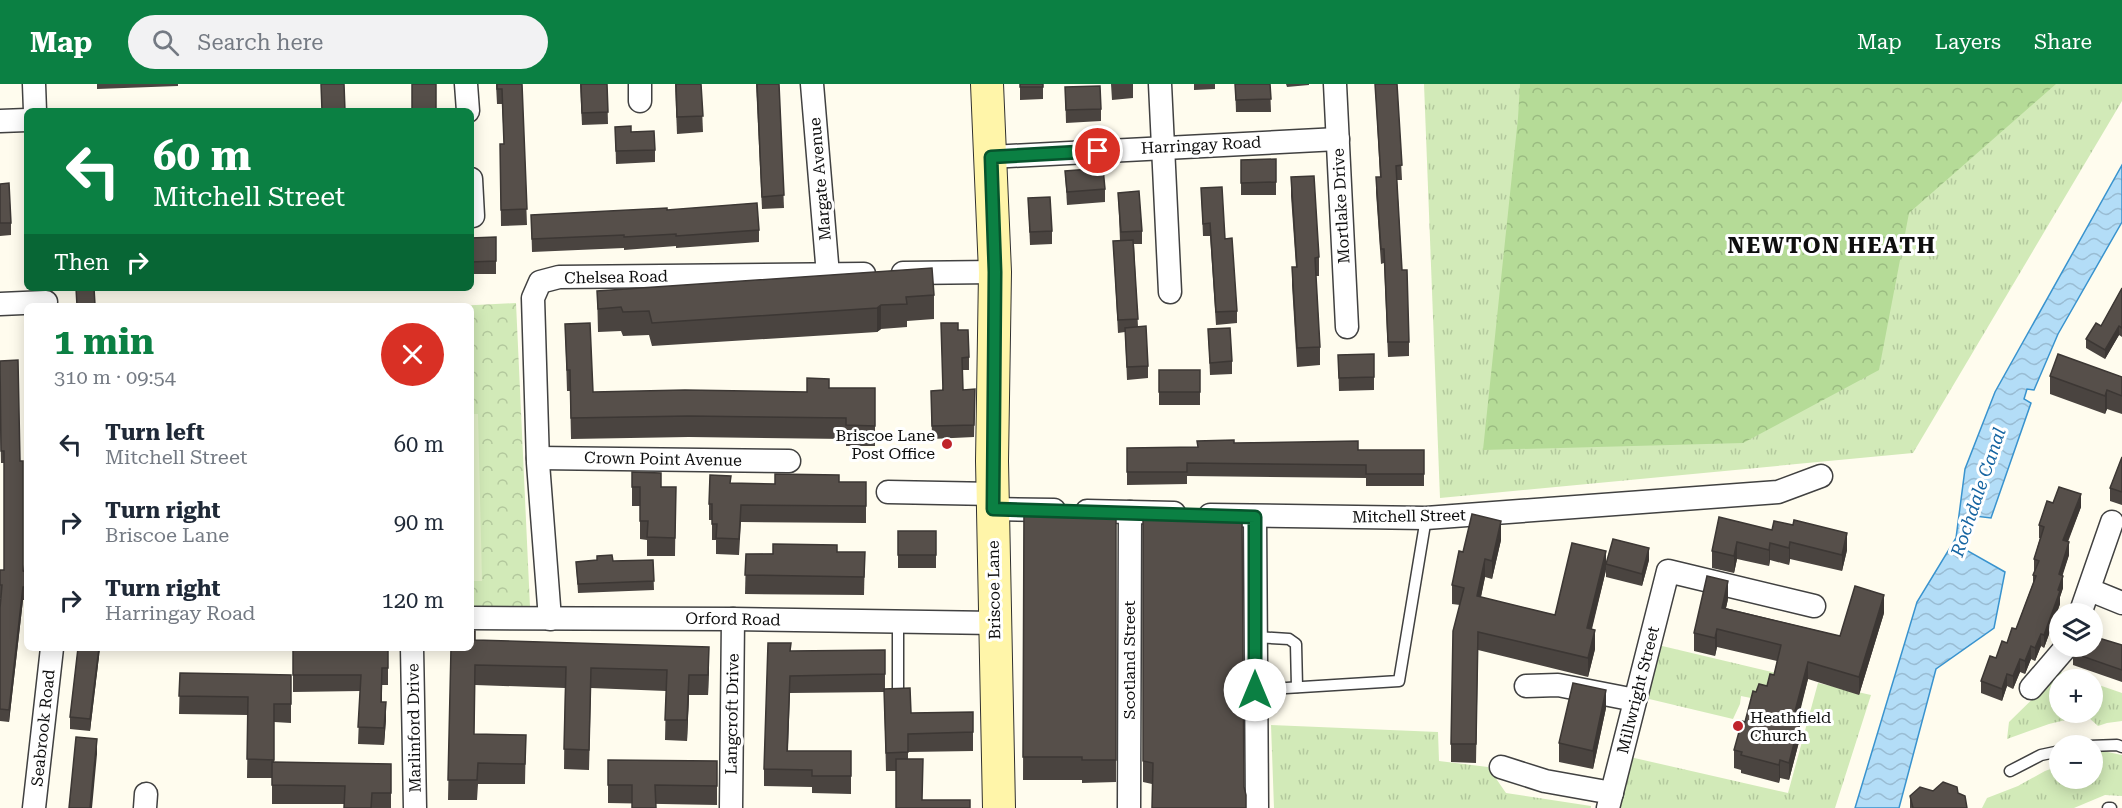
<!DOCTYPE html>
<html lang="en">
<head>
<meta charset="utf-8">
<style>
  body { margin:0; font-family:"Roboto Serif",serif; background:#f2f2f3; color:#1f2937; height:100vh; display:flex; flex-direction:column; font-size:22px; white-space:nowrap }
  * { box-sizing:border-box; margin:0 }
  p { font-size:20px; color:#747a83 }
  .icon { flex:none; width:33px; height:33px; fill:none; stroke:currentColor; stroke-width:2; stroke-linecap:round; stroke-linejoin:round }
  .map { position:relative; flex:1; overflow:hidden }
  .panel { position:absolute; left:24px; top:219px; width:450px; height:348px; display:flex; flex-direction:column; background:#fff; border-radius:9px; box-shadow:0 3px 15px #0003 }
  .panel>* { flex:none }
  .guide { position:absolute; left:24px; top:24px; width:450px; height:183px; border-radius:9px; box-shadow:0 3px 15px #0003; background:#0b8043; color:#fff; overflow:hidden }
  .tools { position:absolute; left:2049px; top:519px; display:grid; gap:12px }
  .tools a { display:grid; place-items:center; width:54px; height:54px; border-radius:50%; background:#fff; box-shadow:0 3px 15px #0003; font-size:30px }
  .pin { position:absolute; display:grid; place-items:center; width:51px; height:51px; color:#fff; margin:-26px; border:3px solid #fff; border-radius:50%; box-shadow:0 2px 6px #0007 }
  .me { position:absolute; width:66px; margin:-33px; rotate:0deg; stroke-linejoin:round; filter:drop-shadow(0 0 4px #0008) }
  .turn { display:flex; align-items:center; gap:21px; height:126px; padding:0 30px; font-size:27px }
  .turn .icon { width:78px; height:78px; stroke-width:2.5 }
  .turn b { display:block; font-size:42px; line-height:51px }
  .then { display:flex; align-items:center; height:57px; padding:0 30px; background:#0003; gap:12px; font-size:22px }
  .round { display:grid; place-items:center; flex:none; width:63px; height:63px; border-radius:32px; background:#f2f2f3 }
  .head { display:flex; align-items:center; justify-content:space-between; height:102px; padding:0 30px }
  h1 { font-size:36px; font-weight:700; line-height:45px; color:#0b8043 }
  ul { padding:0; list-style:none }
  li { display:flex; align-items:center; gap:18px; height:78px; padding:0 30px }
  li div { flex:1 }
  li b { display:block; font-size:22px }
  li em { font-style:normal }
  header { display:flex; align-items:center; gap:36px; box-sizing:border-box; height:84px; padding:0 30px; background:#0b8043; color:#fff }
  header strong { font-size:28px }
  nav { display:flex; gap:33px; margin-inline-start:auto; font-size:21px }
  .search { width:420px; height:54px; background:#f2f2f3; display:flex; align-items:center; gap:15px; box-sizing:border-box; padding:0 21px; border-radius:33px; color:#747a83; font-size:22px }
  .map>svg:first-child { display:block }
  .grass { fill:url(#grass-tufts) }
  .forest { fill:url(#forest-crowns) }
  .park { fill:url(#park-crowns) }
  .pitch { fill:#e3f1c9 }
  .water { fill:url(#water-waves); stroke:#3993ce; stroke-width:1.5 }
  .lines { fill:none; stroke-linecap:round; stroke-linejoin:round }
  .lane-casing { stroke:#414141; stroke-width:13 }
  .street-casing { stroke:#414141; stroke-width:25 }
  .secondary-casing { stroke:#303030; stroke-width:34 }
  .lane { stroke:#fff; stroke-width:10 }
  .street { stroke:#fff; stroke-width:22 }
  .secondary { stroke:#fff5a9; stroke-width:32 }
  .wall { fill:#4a4440 }
  .shaded-wall { fill:#3c3734 }
  .building { fill:#564f4a; stroke:#3c3734; stroke-width:1.5 }
  .route-casing { stroke:#07532c; stroke-width:15 }
  .route { stroke:#0b8043; stroke-width:10 }
  .poi-dot { fill:#bf242c; stroke:#fff; stroke-width:2 }
  .labels { text-anchor:middle; dominant-baseline:central; stroke-width:6; stroke-linejoin:round; paint-order:stroke }
  .street-label { font-size:16px; fill:#0e0e0e; stroke:#fff }
  .poi-label { font-size:16px; fill:#0e0e0e; stroke:#fff; text-anchor:end }
  .water-label { font-size:18px; font-style:italic; fill:#1564a1; stroke:#fff }
  .district-label { font-size:22px; font-weight:bold; letter-spacing:1.5px; fill:#0e0e0e; stroke:#fff }
</style>
</head>
<body>
<header>
<strong>Map</strong>
<div class="search"><svg class="icon" aria-label="search" viewBox="0 0 24 24"><circle cx="10" cy="10" r="6"/><path d="M15 15l6 6"/></svg>Search here</div>
<nav><a>Map</a><a>Layers</a><a>Share</a></nav>
</header>
<div class="map">
<svg width="2122" height="724" viewBox="0 0 2122 724">
  <defs>
    <pattern id="grass-tufts" width="24" height="20" patternUnits="userSpaceOnUse" patternTransform="scale(1.5)"><rect width="24" height="20" fill="#d2eab8"/><path d="M3 7l-1-3M5 7V3M7 7l1-3M15 17l-1-3M17 17v-4M19 17l1-3" fill="none" stroke="#b3c89d"/></pattern>
    <pattern id="forest-crowns" width="20" height="18" patternUnits="userSpaceOnUse" patternTransform="scale(1.5)"><rect width="20" height="18" fill="#b5db97"/><path d="M2 6a3 3 0 1 1 6 0M12 15a3 3 0 1 1 6 0" fill="none" stroke="#9abb81"/></pattern>
    <pattern id="park-crowns" width="20" height="18" patternUnits="userSpaceOnUse" patternTransform="scale(1.5)"><rect width="20" height="18" fill="#d2eab8"/><path d="M2 6a3 3 0 1 1 6 0M12 15a3 3 0 1 1 6 0" fill="none" stroke="#b3c89d"/></pattern>
    <pattern id="water-waves" width="16" height="10" patternUnits="userSpaceOnUse" patternTransform="scale(1.5)"><rect width="16" height="10" fill="#b3ddf7"/><path d="M0 5q4-4 8 0t8 0" fill="none" stroke="#99bcd3"/></pattern>
  </defs>
  <rect width="100%" height="100%" fill="#fffcee"/>
  <g class="grass">
    <path d="M1424,0H2122V17L1913,369L1440,414Z"/>
    <path d="M1658,561L1776,589L1773,607L1756,615L1741,612L1740,620L1733,635L1645,614Z"/>
    <path d="M2060,588L2081,595L2060,596V628H2092L2093,599L2122,609V637L2107,639L2098,642L2086,631L2049,640L2007,655L2009,638Z"/>
    <path d="M1818,599L1871,611L1835,724H1618L1630,673L1788,709Z"/>
    <path d="M1271,641L1438,648L1439,677L1488,683L1506,709L1591,722V724H1274Z"/>
    <path d="M2103,667L2122,671V712L2105,711L2074,724H1982L1987,714L2018,702L2045,687L2059,682L2060,694H2092L2093,671Z"/>
  </g>
  <path class="forest" d="M1520,0H2056L1909,129L1879,286L1743,359L1483,366L1518,34Z"/>
  <path class="park" d="M516,219L530,523H471V222H456Z"/>
  <path class="pitch" d="M471,330H478L482,497H471Z"/>
  <path class="water" d="M2122,81V138L2058,250L2034,306L2027,305L2024,315L2031,319L1991,434L1975,432L1966,466L2005,488L1994,544L1936,585L1899,724H1855L1917,518L1956,454L1965,385L1995,308Z"/>
  <g class="lines">
    <g class="lane-casing">
      <g id="lane">
        <path d="M1255,553L1289,555L1296,560L1297,603"/>
        <path d="M1255,606L1399,597L1426,434"/>
        <path d="M898,616V538"/>
        <path d="M2089,662L2117,661L2122,663"/>
        <path d="M2010,687L2041,671L2060,667"/>
        <path d="M2108,724H2111"/>
      </g>
    </g>
    <g class="street-casing">
      <g id="street">
        <path d="M34,0L35,27"/>
        <path d="M466,0L468,27"/>
        <path d="M640,0V17"/>
        <path d="M812,0L828,191"/>
        <path d="M1160,0L1170,208"/>
        <path d="M1335,0L1347,243"/>
        <path d="M0,37L27,36"/>
        <path d="M991,73L1338,55"/>
        <path d="M471,95L473,132"/>
        <path d="M903,189L995,188"/>
        <path d="M0,220L46,218"/>
        <path d="M538,374L789,377"/>
        <path d="M888,408L994,410"/>
        <path d="M993,425L1054,426"/>
        <path d="M1087,427L1174,429"/>
        <path d="M1210,431L1426,434L1778,408L1821,392"/>
        <path d="M1255,433L1257,724"/>
        <path d="M2090,506L2122,519"/>
        <path d="M2080,530L2112,438"/>
        <path d="M471,534L733,535L995,539"/>
        <path d="M550,535L538,379L533,214L540,198L559,193L864,190"/>
        <path d="M412,564L415,724"/>
        <path d="M1526,602L1558,601L1635,616"/>
        <path d="M2031,604L2067,562"/>
        <path d="M1501,683L1545,697L1612,709"/>
        <path d="M34,724L52,564"/>
        <path d="M145,724L146,710"/>
        <path d="M731,724L733,535"/>
        <path d="M1129,724L1130,428"/>
        <path d="M1608,724L1668,487L1814,522"/>
      </g>
    </g>
    <g class="secondary-casing">
      <path id="secondary" d="M987,0L995,188L992,377L999,724"/>
    </g>
    <use href="#lane" class="lane"/>
    <use href="#street" class="street"/>
    <use href="#secondary" class="secondary"/>
  </g>
  <g class="wall">
    <path d="M97,0H178V2L97,5Z"/>
    <path d="M496,0H522L527,141L501,142L500,60H504L502,20H497Z"/>
    <path d="M580,0H607L608,40L582,41Z"/>
    <path d="M675,0H701L703,48L677,50Z"/>
    <path d="M756,0H779L784,124L762,125Z"/>
    <path d="M1020,0H1043V15L1020,16Z"/>
    <path d="M1111,0H1133V14L1112,16Z"/>
    <path d="M1194,0H1215V5L1194,6Z"/>
    <path d="M1235,0H1270L1271,28H1236Z"/>
    <path d="M1286,0H1309V1L1287,3Z"/>
    <path d="M1375,0H1397L1402,96H1397L1402,186L1409,258V272L1388,273L1384,179L1381,180L1376,108V93H1380Z"/>
    <path d="M1065,3L1101,25V37L1066,39Z"/>
    <path d="M615,43L631,48L655,66V78L616,80Z"/>
    <path d="M1276,75V111H1241V76Z"/>
    <path d="M1065,87L1105,105V118L1067,121Z"/>
    <path d="M1291,93L1319,173V192H1316L1320,263V281L1297,283L1292,201V183H1296L1291,112Z"/>
    <path d="M0,100L11,139V151L0,152Z"/>
    <path d="M1201,104L1225,155L1237,227V239L1216,241L1210,152H1203Z"/>
    <path d="M1118,109L1142,147V160H1134L1138,243L1148,282V294L1127,296L1125,248L1118,249L1113,157H1120Z"/>
    <path d="M1028,114L1052,147V160L1030,161Z"/>
    <path d="M667,126L759,146V158L676,164V162L624,166V164L532,168L531,131Z"/>
    <path d="M496,153V190H471V154Z"/>
    <path d="M2122,204V253L2119,251L2105,275L2086,264V255L2101,242Z"/>
    <path d="M597,207L934,211V235L907,237V243L881,245L877,248L652,262L649,251L623,252L621,247L598,248Z"/>
    <path d="M565,240L593,308H807L829,304H875V362H846V355L689,353L571,355L570,307H567Z"/>
    <path d="M1208,245L1232,277V290L1210,291Z"/>
    <path d="M958,246L969,273V286H962L963,306L975,305L974,353L932,355L931,307L942,306Z"/>
    <path d="M1374,270V306L1339,307L1338,271Z"/>
    <rect x="1159" y="286" width="41" height="35"/>
    <path d="M2050,292L2122,293V330L2107,325L2105,330L2050,310Z"/>
    <path d="M0,330L26,500L25,516H23L9,638L0,637V524L1,514H0V486H4V379H1Z"/>
    <path d="M1234,359L1358,366H1424V402H1366V394L1187,392V400L1127,401V364L1197,363Z"/>
    <path d="M2122,373V421L2110,417V404Z"/>
    <path d="M632,388L661,403H676L675,472H647V456L640,455V422H632Z"/>
    <path d="M839,398H866V439L741,438L739,471L716,470V456H712V436H709V420L731,399L775,400Z"/>
    <path d="M2053,419L2081,423L2068,458L2069,471L2062,491L2063,504L2060,513V520L2044,564L2041,562L2035,577L2031,575L2025,590L2020,588L2013,605L2007,602L2002,617L1981,609V597L2016,545L2033,499V491L2034,488V475L2040,454H2039V441Z"/>
    <path d="M1024,424L1116,425V698L1082,699V696H1023Z"/>
    <path d="M1143,428L1244,703L1152,700L1143,698Z"/>
    <path d="M1772,446L1847,466L1842,487L1790,475L1789,481L1770,476L1769,482L1737,475L1734,489L1712,484V467Z"/>
    <rect x="898" y="447" width="38" height="37"/>
    <path d="M1501,456L1492,495L1485,493L1481,513L1555,531L1606,486L1592,545L1595,565L1588,593L1478,566L1476,679L1451,678V660L1460,521L1452,520V501L1463,468Z"/>
    <path d="M837,468H865L864,511L745,510L746,470Z"/>
    <path d="M653,476L654,506L578,509L576,478Z"/>
    <path d="M1649,476L1642,502L1606,493V480Z"/>
    <path d="M1728,515L1726,524L1840,552L1884,529L1859,611L1808,595L1798,636L1800,654L1789,696L1780,694L1779,699L1741,689V686L1734,684V666L1756,608L1767,602L1774,591L1777,577L1717,563L1715,572L1694,567V549Z"/>
    <path d="M475,556L709,583L708,611H689L687,657L665,656L666,607L591,604L589,686L564,685L565,604L475,601L474,650L526,651L525,700H478L477,716H448L451,564Z"/>
    <path d="M2122,561V598L2073,581V569Z"/>
    <path d="M78,564H100L90,647L70,645V633Z"/>
    <path d="M293,564H388V601H382V618L386,635L384,661L358,660L360,607L293,608Z"/>
    <path d="M885,566V605L911,629L973,628V667L908,668V675L896,724V687H886L884,608L790,609L788,667H851V710L812,709V703L764,702V685L791,567Z"/>
    <path d="M180,589L291,591V639L274,638V678L391,680V724H344V720H272V694H247L248,631L179,630Z"/>
    <path d="M1606,624L1593,685L1559,678V659Z"/>
    <path d="M608,676L717,677V721L608,719Z"/>
    <path d="M1933,707L1958,709L1967,724H1910V712Z"/>
  </g>
  <g class="shaded-wall">
    <path d="M881,221V245L877,248V224Z"/>
    <path d="M2119,242V251L2105,275V266Z"/>
    <path d="M2107,306V325L2105,330V312Z"/>
    <path d="M2081,410V423L2063,469V456Z"/>
    <path d="M1501,437V456L1492,495V477Z"/>
    <path d="M1847,449V466L1842,487V471Z"/>
    <path d="M1737,458V475L1734,489V472Z"/>
    <path d="M1790,458V475L1789,481V464Z"/>
    <path d="M2069,458V471L2059,503V490Z"/>
    <path d="M1770,459V476L1769,482V466Z"/>
    <path d="M1649,464V476L1642,502V490Z"/>
    <path d="M1606,467V486L1587,563V544Z"/>
    <path d="M1485,475V493L1477,531V512Z"/>
    <path d="M2063,492V504L2060,513V520L2044,564V551L2058,506Z"/>
    <path d="M1728,497V515L1722,541V524Z"/>
    <path d="M23,503V516L9,638V626Z"/>
    <path d="M1884,511V529L1859,611V593Z"/>
    <path d="M1717,545V563L1715,572V554Z"/>
    <path d="M1595,546V565L1588,593V574Z"/>
    <path d="M2041,550V562L2035,577V564Z"/>
    <path d="M2031,562V575L2025,590V577Z"/>
    <path d="M709,563V583L708,611V591Z"/>
    <path d="M99,564H100L90,647V635Z"/>
    <path d="M2020,575V588L2013,605V592Z"/>
    <path d="M1808,578V595L1793,652V635Z"/>
    <path d="M2007,590V602L2002,617V605Z"/>
    <path d="M689,591V611L687,657V636Z"/>
    <path d="M1606,606V624L1593,685V667Z"/>
    <path d="M386,618V635L384,661V644Z"/>
    <path d="M1800,636V654L1789,696V679Z"/>
    <path d="M97,655V670L92,724H90Z"/>
    <path d="M1780,676V694L1779,699V681Z"/>
  </g>
  <g class="building">
    <path d="M321,0H344L345,27H322Z"/>
    <rect x="412" y="0" width="24" height="27"/>
    <path d="M497,0H522L527,125L501,126L500,60H504L502,5H497Z"/>
    <path d="M581,0H607L608,28L582,29Z"/>
    <path d="M676,0H701L703,32L677,33Z"/>
    <path d="M757,0H779L784,111L762,113Z"/>
    <rect x="1020" y="0" width="23" height="3"/>
    <path d="M1235,0H1270L1271,15L1236,16Z"/>
    <path d="M1375,0H1397L1402,81L1396,82L1402,186H1407L1409,258H1388L1384,165H1381L1376,93H1381Z"/>
    <path d="M1100,2L1101,25L1066,26L1065,3Z"/>
    <path d="M631,42V48L654,47L655,66L616,67L615,43Z"/>
    <path d="M1276,75V98L1241,99V76Z"/>
    <path d="M1103,84L1105,105L1067,108L1065,87Z"/>
    <path d="M1314,92L1319,173L1315,174L1320,263L1297,264L1292,183H1297L1291,93Z"/>
    <path d="M9,99L11,139H0V100Z"/>
    <path d="M1222,103L1225,155L1232,154L1237,227L1216,228L1210,139L1203,140L1201,104Z"/>
    <path d="M1139,107L1142,147L1121,148L1118,109Z"/>
    <path d="M1050,113L1052,147L1030,148L1028,114Z"/>
    <path d="M757,119L759,146L676,152V150L624,153V151L532,155L531,131L667,124V126Z"/>
    <path d="M496,153V177L471,178V154Z"/>
    <path d="M1133,156L1138,235L1118,236L1113,157Z"/>
    <path d="M932,184L934,211L906,213L907,220L881,221L877,224L652,239L649,227L623,228L621,223L598,225L597,207Z"/>
    <path d="M76,204H94L95,221L98,220V222H77Z"/>
    <path d="M2122,204V244L2119,242L2105,266L2086,255L2096,239L2101,242Z"/>
    <path d="M590,239L593,308L685,306L807,308V294L829,295V304H875V342L846,341V334L689,332L571,334L570,286H567L565,240Z"/>
    <path d="M941,239H958V246H968L969,273L962,274L963,306L975,305L974,341L932,342L931,307L943,306Z"/>
    <path d="M1146,242L1148,282L1127,283L1125,244Z"/>
    <path d="M1230,244L1232,277L1210,279L1208,245Z"/>
    <path d="M1374,270V293L1339,294L1338,271Z"/>
    <path d="M2058,270L2122,293V312L2107,306L2105,312L2050,292Z"/>
    <path d="M18,276L20,377H23V487L26,488L25,503H23L9,626L0,625V524L2,501H0V486H4V367H1L0,277Z"/>
    <rect x="1159" y="286" width="41" height="22"/>
    <path d="M1234,356V359L1358,357V366H1424V390H1366V381L1187,379V388H1127V364L1198,363L1197,357Z"/>
    <path d="M2122,373V408L2110,404Z"/>
    <path d="M632,388L661,389V403H676L675,454L647,453L648,437H640V403H632Z"/>
    <path d="M775,390L839,391V398H866V422L741,421L739,455L716,454L717,440H712V420H709L710,391L731,392L730,399L775,400Z"/>
    <path d="M2059,403L2081,410L2063,456L2069,458L2059,490L2063,492L2058,506L2060,507L2044,551L2041,550L2035,564L2031,562L2025,577L2020,575L2013,592L2007,590L2002,605L1981,597L1990,572L1996,574L2002,557L2007,559L2012,544L2016,545L2036,492L2033,491L2039,477L2034,475L2044,443L2039,441L2047,417L2053,419Z"/>
    <path d="M1024,424L1116,425V676H1082V673H1023Z"/>
    <path d="M1143,428L1242,429L1244,703L1246,711V724H1152L1153,679L1143,677Z"/>
    <path d="M1472,430L1501,437L1492,477L1485,475L1477,512L1555,531L1572,459L1606,467L1587,544L1595,546L1588,574L1478,548L1476,660H1451L1453,547L1464,504L1452,501L1459,467L1463,468Z"/>
    <path d="M1719,433L1772,446L1774,437L1793,441L1794,436L1847,449L1842,471L1790,458L1789,464L1770,459L1769,466L1737,458L1734,472L1712,467Z"/>
    <rect x="898" y="447" width="38" height="24"/>
    <path d="M1613,455L1649,464L1642,490L1606,480Z"/>
    <path d="M773,460L837,461V468H865L864,493L745,491L746,470H773Z"/>
    <path d="M612,471L613,477L653,476L654,497L578,500L576,478L597,476V472Z"/>
    <path d="M1707,492L1728,497L1722,524L1840,552L1855,502L1884,511L1859,593L1808,578L1793,635L1800,636L1789,679L1780,676L1779,681L1741,671L1742,668L1734,666L1742,637L1745,638L1753,607L1756,608L1759,600L1767,602L1770,590L1774,591L1781,561L1717,545L1715,554L1694,549Z"/>
    <path d="M471,547H475V556L709,563L708,591H689L687,636H665L667,586L591,584L589,666L564,665L566,583L475,581L474,650L526,651L525,680L478,679L477,696H448L451,564H471Z"/>
    <path d="M2092,552L2122,561V586L2073,569L2075,562H2092Z"/>
    <path d="M768,559H791L790,567L885,566V590L790,592L787,667H851V692H812V686L764,685Z"/>
    <path d="M78,564H99L90,635L70,633Z"/>
    <path d="M293,564H388V584H382L381,618H386L384,644L358,643L361,591H293Z"/>
    <path d="M180,589L291,591V620H274V676L247,675L248,613L179,612Z"/>
    <path d="M1573,599L1606,606L1593,667L1559,659Z"/>
    <path d="M910,604L911,629L973,628V648L908,650V668L886,669L884,605Z"/>
    <path d="M76,653L97,655L90,724H69Z"/>
    <path d="M896,675H923L922,716H970V724H896Z"/>
    <path d="M608,676L717,677V702L655,701L656,724H632V701H608Z"/>
    <path d="M272,678L391,680V709H372L371,724H344L345,702L272,701Z"/>
    <path d="M1943,698L1957,703L1958,709L1965,712L1967,724H1913L1910,712L1920,703L1933,707Z"/>
  </g>
  <g class="lines">
    <g class="route-casing">
      <path id="route" d="M1098,67L991,73L995,188L993,425L1255,433V606"/>
    </g>
    <use href="#route" class="route"/>
  </g>
  <g class="poi-dot">
    <circle cx="947" cy="360" r="6"/>
    <circle cx="1738" cy="642" r="6"/>
  </g>
  <g class="labels">
    <g class="street-label">
      <text transform="translate(1201 61) rotate(-3)">Harringay Road</text>
      <text transform="translate(820 95) rotate(-95)">Margate Avenue</text>
      <text transform="translate(1341 122) rotate(-93)">Mortlake Drive</text>
      <text transform="translate(616 193) rotate(-1)">Chelsea Road</text>
      <text transform="translate(663 375) rotate(1)">Crown Point Avenue</text>
      <text transform="translate(1409 432) rotate(-1)">Mitchell Street</text>
      <text transform="translate(994 506) rotate(-91)">Briscoe Lane</text>
      <text transform="translate(733 535) rotate(1)">Orford Road</text>
      <text transform="translate(1129 576) rotate(-90)">Scotland Street</text>
      <text transform="translate(1638 606) rotate(-76)">Millwright Street</text>
      <text transform="translate(732 630) rotate(-89)">Langcroft Drive</text>
      <text transform="translate(43 644) rotate(-84)">Seabrook Road</text>
      <text transform="translate(414 644) rotate(-91)">Marlinford Drive</text>
    </g>
    <g class="poi-label">
      <text x="935" y="351">Briscoe Lane<tspan x="935" dy="18">Post Office</tspan></text>
      <text x="1750" y="633" text-anchor="start">Heathfield<tspan x="1750" dy="18">Church</tspan></text>
    </g>
    <g class="water-label">
      <text transform="translate(1978 408) rotate(-71)">Rochdale Canal</text>
    </g>
    <g class="district-label">
      <text x="1832" y="161">NEWTON HEATH</text>
    </g>
  </g>
</svg>
<div class="tools">
<a><svg class="icon" aria-label="layers" viewBox="0 0 24 24"><path d="M12 4l9 5-9 5-9-5zM3 14l9 5 9-5"/></svg></a>
<a>+</a>
<a>−</a>
</div>
<div class="pin" style="left:1098px;top:67px;background:#d93025"><svg class="icon" aria-label="arrive" viewBox="0 0 24 24"><path d="M6 21V4h12l-3 4 3 4H6"/></svg></div>
<svg class="me" style="left:1255px;top:606px" viewBox="-20 -20 40 40"><circle r="19" fill="#fff"/><path d="M0-13L10 11 0 6-10 11z" fill="#0b8043"/></svg>
<div class="guide">
<div class="turn"><svg class="icon" aria-label="left" viewBox="0 0 24 24"><path d="M17 20v-9H6M10 6l-5 5 5 5"/></svg><div><b>60 m</b>Mitchell Street</div></div>
<div class="then">Then<svg class="icon" aria-label="right" viewBox="0 0 24 24"><path d="M7 20v-9h11M14 6l5 5-5 5"/></svg></div>
</div>
<section class="panel">
<div class="head"><div><h1>1 min</h1><p>310 m · 09:54</p></div><a class="round" style="background:#d93025;color:#fff"><svg class="icon" aria-label="close" viewBox="0 0 24 24"><path d="M6 6l12 12M18 6L6 18"/></svg></a></div>
<ul>
<li><svg class="icon" aria-label="left" viewBox="0 0 24 24"><path d="M17 20v-9H6M10 6l-5 5 5 5"/></svg><div><b>Turn left</b><p>Mitchell Street</p></div><em>60 m</em></li>
<li><svg class="icon" aria-label="right" viewBox="0 0 24 24"><path d="M7 20v-9h11M14 6l5 5-5 5"/></svg><div><b>Turn right</b><p>Briscoe Lane</p></div><em>90 m</em></li>
<li><svg class="icon" aria-label="right" viewBox="0 0 24 24"><path d="M7 20v-9h11M14 6l5 5-5 5"/></svg><div><b>Turn right</b><p>Harringay Road</p></div><em>120 m</em></li>
</ul>
</section>
</div>
</body>
</html>
